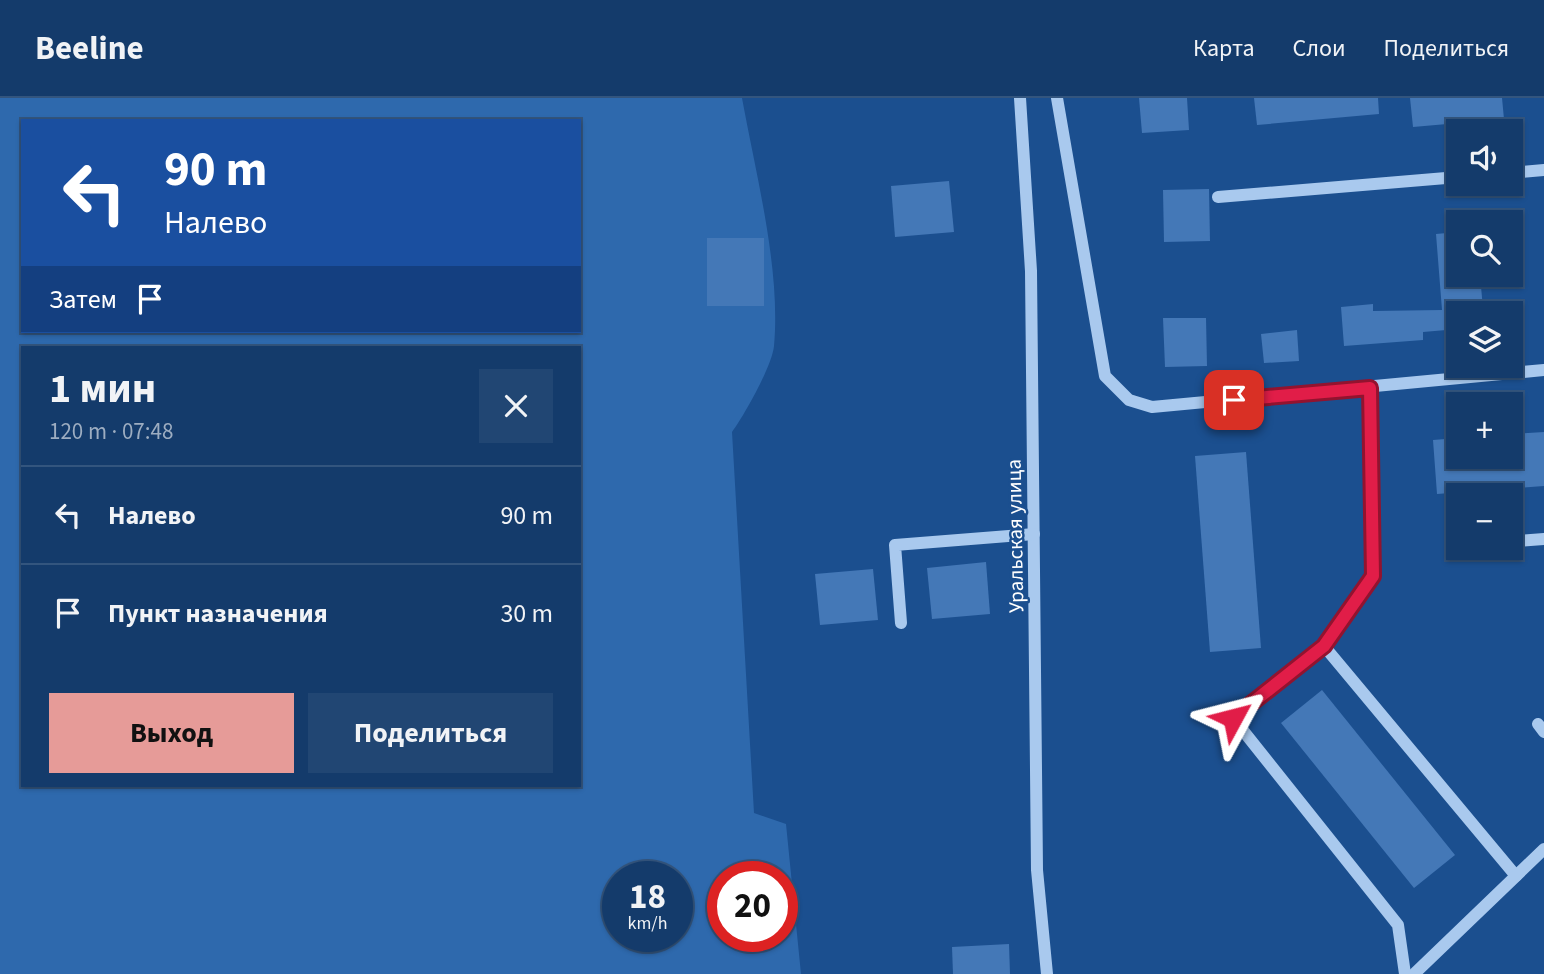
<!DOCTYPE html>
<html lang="ru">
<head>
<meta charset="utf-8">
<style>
  body { margin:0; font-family:"Source Sans 3",sans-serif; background:#214673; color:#f1f3f6; height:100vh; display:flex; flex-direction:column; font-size:26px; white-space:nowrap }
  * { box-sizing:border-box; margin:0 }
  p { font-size:23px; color:#9dadc1 }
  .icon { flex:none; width:38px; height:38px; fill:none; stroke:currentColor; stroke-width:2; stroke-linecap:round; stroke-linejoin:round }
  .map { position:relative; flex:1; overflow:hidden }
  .side { position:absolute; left:21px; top:248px; width:560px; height:441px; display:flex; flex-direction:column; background:#143b6b; border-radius:0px; box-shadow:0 2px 5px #0004,0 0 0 2px #33557e }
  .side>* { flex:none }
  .guide { position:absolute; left:21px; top:21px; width:560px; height:214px; border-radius:0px; box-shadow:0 2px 5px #0004,0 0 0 2px #33557e; background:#1a4fa0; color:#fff; overflow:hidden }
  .fabs { position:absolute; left:1446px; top:21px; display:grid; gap:14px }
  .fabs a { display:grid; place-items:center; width:77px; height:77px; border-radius:0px; background:#143b6b; box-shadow:0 2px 5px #0004,0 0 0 2px #33557e; font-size:35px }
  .speed { position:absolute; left:602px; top:763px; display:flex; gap:14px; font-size:35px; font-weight:700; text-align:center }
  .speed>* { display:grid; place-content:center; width:91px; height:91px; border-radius:50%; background:#143b6b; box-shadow:0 2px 5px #0004,0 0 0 2px #33557e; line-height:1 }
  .speed small { font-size:18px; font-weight:400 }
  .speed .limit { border:10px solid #d22; background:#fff; color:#111 }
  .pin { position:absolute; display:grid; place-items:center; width:60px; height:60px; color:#fff; margin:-30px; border-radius:14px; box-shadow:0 4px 10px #0006 }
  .me { position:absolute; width:77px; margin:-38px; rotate:52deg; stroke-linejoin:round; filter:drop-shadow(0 0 5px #0008) }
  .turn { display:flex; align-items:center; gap:24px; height:147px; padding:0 28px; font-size:32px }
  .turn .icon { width:91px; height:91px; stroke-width:2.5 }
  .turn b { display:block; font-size:49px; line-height:60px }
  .then { display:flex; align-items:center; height:66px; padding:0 28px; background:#0003; gap:14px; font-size:26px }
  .round { display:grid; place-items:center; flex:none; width:74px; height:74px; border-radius:0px; background:#214673 }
  .overview { display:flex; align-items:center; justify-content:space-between; height:119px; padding:0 28px }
  h1 { font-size:42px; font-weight:700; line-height:52px }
  .primary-button { display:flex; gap:14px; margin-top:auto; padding:14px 28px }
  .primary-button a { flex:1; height:80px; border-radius:0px; background:#e69b98; color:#111; font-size:28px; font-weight:700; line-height:80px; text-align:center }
  .primary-button a+a { background:#214673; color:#f1f3f6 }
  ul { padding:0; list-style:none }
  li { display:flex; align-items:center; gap:21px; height:98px; padding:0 28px; border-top:2px solid #33557e }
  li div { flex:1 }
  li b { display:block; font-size:26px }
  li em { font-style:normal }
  header { display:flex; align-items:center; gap:42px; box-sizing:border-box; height:98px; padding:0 35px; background:#143b6b; border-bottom:2px solid #33557e }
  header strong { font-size:33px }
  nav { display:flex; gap:38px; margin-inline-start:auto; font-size:24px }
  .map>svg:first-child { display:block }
  .green { fill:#2e69ad; fill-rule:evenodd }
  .building { fill:#4478b7 }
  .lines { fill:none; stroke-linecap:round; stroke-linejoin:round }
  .minor { stroke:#a9c9ee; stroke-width:12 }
  .route-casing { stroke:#92132f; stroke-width:18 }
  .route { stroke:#e11d48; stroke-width:12 }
  .labels { text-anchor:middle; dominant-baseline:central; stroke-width:5; stroke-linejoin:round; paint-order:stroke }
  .street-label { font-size:21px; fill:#fff; stroke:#1b4f8f }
</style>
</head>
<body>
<header>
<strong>Beeline</strong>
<nav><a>Карта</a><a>Слои</a><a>Поделиться</a></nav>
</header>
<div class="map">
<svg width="1544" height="876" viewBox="0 0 1544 876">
  <rect width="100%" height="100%" fill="#1b4f8f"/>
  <path class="green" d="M0,0H742C756,77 781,171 774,248C772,268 744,318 732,334L754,715L786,726L801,876H0ZM23,23H579V233H23ZM23,250H579V688H23ZM618,779H677V838H618ZM723,779H782V838H723Z"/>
  <g class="building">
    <path d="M1139,0H1187L1189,32L1142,35Z"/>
    <path d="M1254,0H1378L1379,16L1257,27Z"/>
    <path d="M1410,0H1502L1504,21L1413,29Z"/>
    <path d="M949,83L954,134L895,139L891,88Z"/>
    <path d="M1209,91L1210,143L1164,144L1163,92Z"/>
    <path d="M1458,134V177H1480L1483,211H1491V215H1458V231L1423,234V242L1344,248L1341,209L1373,206V213L1442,212L1436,136Z"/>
    <rect x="707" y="140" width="57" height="68"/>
    <path d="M1163,220H1206L1207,268L1165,269Z"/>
    <path d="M1297,232L1299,263L1264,265L1261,236Z"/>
    <path d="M1544,334V388L1437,396L1433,342L1458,340V359H1510V336Z"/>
    <path d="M1246,354L1261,550L1210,554L1195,358Z"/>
    <path d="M986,464L990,516L932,521L927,470Z"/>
    <path d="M873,471L878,522L820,527L815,476Z"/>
    <path d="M1322,592L1455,757L1414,790L1281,625Z"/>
    <path d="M1009,846L1010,876H953L952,849Z"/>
  </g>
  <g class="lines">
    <g class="minor">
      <path d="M1020,0L1031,173L1037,772L1047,876"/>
      <path d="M1057,0L1105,278L1129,302L1152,309L1544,272"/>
      <path d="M1510,75L1544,72"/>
      <path d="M1218,99L1458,79"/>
      <path d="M1370,290L1373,478L1324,548L1516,778"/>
      <path d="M1517,443L1544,441"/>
      <path d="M901,525L895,447L1034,436"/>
      <path d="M1324,548L1233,620L1398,827L1405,876"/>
      <path d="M1538,626L1544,634"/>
      <path d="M1414,876L1544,751"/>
    </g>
  </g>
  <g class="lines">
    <g class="route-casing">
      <path id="route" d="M1233,620L1324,548L1373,478L1370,290L1234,302"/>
    </g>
    <use href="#route" class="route"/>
  </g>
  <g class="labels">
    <g class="street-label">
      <text transform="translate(1015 438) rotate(-91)">Уральская улица</text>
    </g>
  </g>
</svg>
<div class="fabs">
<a><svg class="icon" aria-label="sound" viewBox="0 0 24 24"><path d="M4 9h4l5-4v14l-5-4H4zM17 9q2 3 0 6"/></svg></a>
<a><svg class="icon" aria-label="search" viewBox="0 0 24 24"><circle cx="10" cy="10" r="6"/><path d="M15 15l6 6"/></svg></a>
<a><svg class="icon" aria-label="layers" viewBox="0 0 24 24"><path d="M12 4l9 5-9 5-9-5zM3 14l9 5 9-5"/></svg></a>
<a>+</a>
<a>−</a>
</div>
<div class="speed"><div>18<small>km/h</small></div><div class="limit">20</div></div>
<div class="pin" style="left:1234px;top:302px;background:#d93025"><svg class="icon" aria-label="arrive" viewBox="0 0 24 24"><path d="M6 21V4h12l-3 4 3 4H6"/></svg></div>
<svg class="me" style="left:1233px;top:620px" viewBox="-20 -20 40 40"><path d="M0-17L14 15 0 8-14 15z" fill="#e11d48" stroke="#fff" stroke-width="4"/></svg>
<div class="guide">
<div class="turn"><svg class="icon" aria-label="left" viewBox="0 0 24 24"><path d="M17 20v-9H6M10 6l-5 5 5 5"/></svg><div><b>90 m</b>Налево</div></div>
<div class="then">Затем<svg class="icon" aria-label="arrive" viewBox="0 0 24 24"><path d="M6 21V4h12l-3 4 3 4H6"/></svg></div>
</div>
<section class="side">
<div class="overview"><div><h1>1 мин</h1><p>120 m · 07:48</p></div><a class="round"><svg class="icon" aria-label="close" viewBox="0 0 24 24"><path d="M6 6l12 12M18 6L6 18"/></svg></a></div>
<ul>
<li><svg class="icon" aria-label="left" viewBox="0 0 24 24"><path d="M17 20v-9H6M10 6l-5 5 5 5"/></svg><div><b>Налево</b></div><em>90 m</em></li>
<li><svg class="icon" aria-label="arrive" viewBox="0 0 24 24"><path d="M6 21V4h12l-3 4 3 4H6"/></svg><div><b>Пункт назначения</b></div><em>30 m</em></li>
</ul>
<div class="primary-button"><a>Выход</a><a>Поделиться</a></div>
</section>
</div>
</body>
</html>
